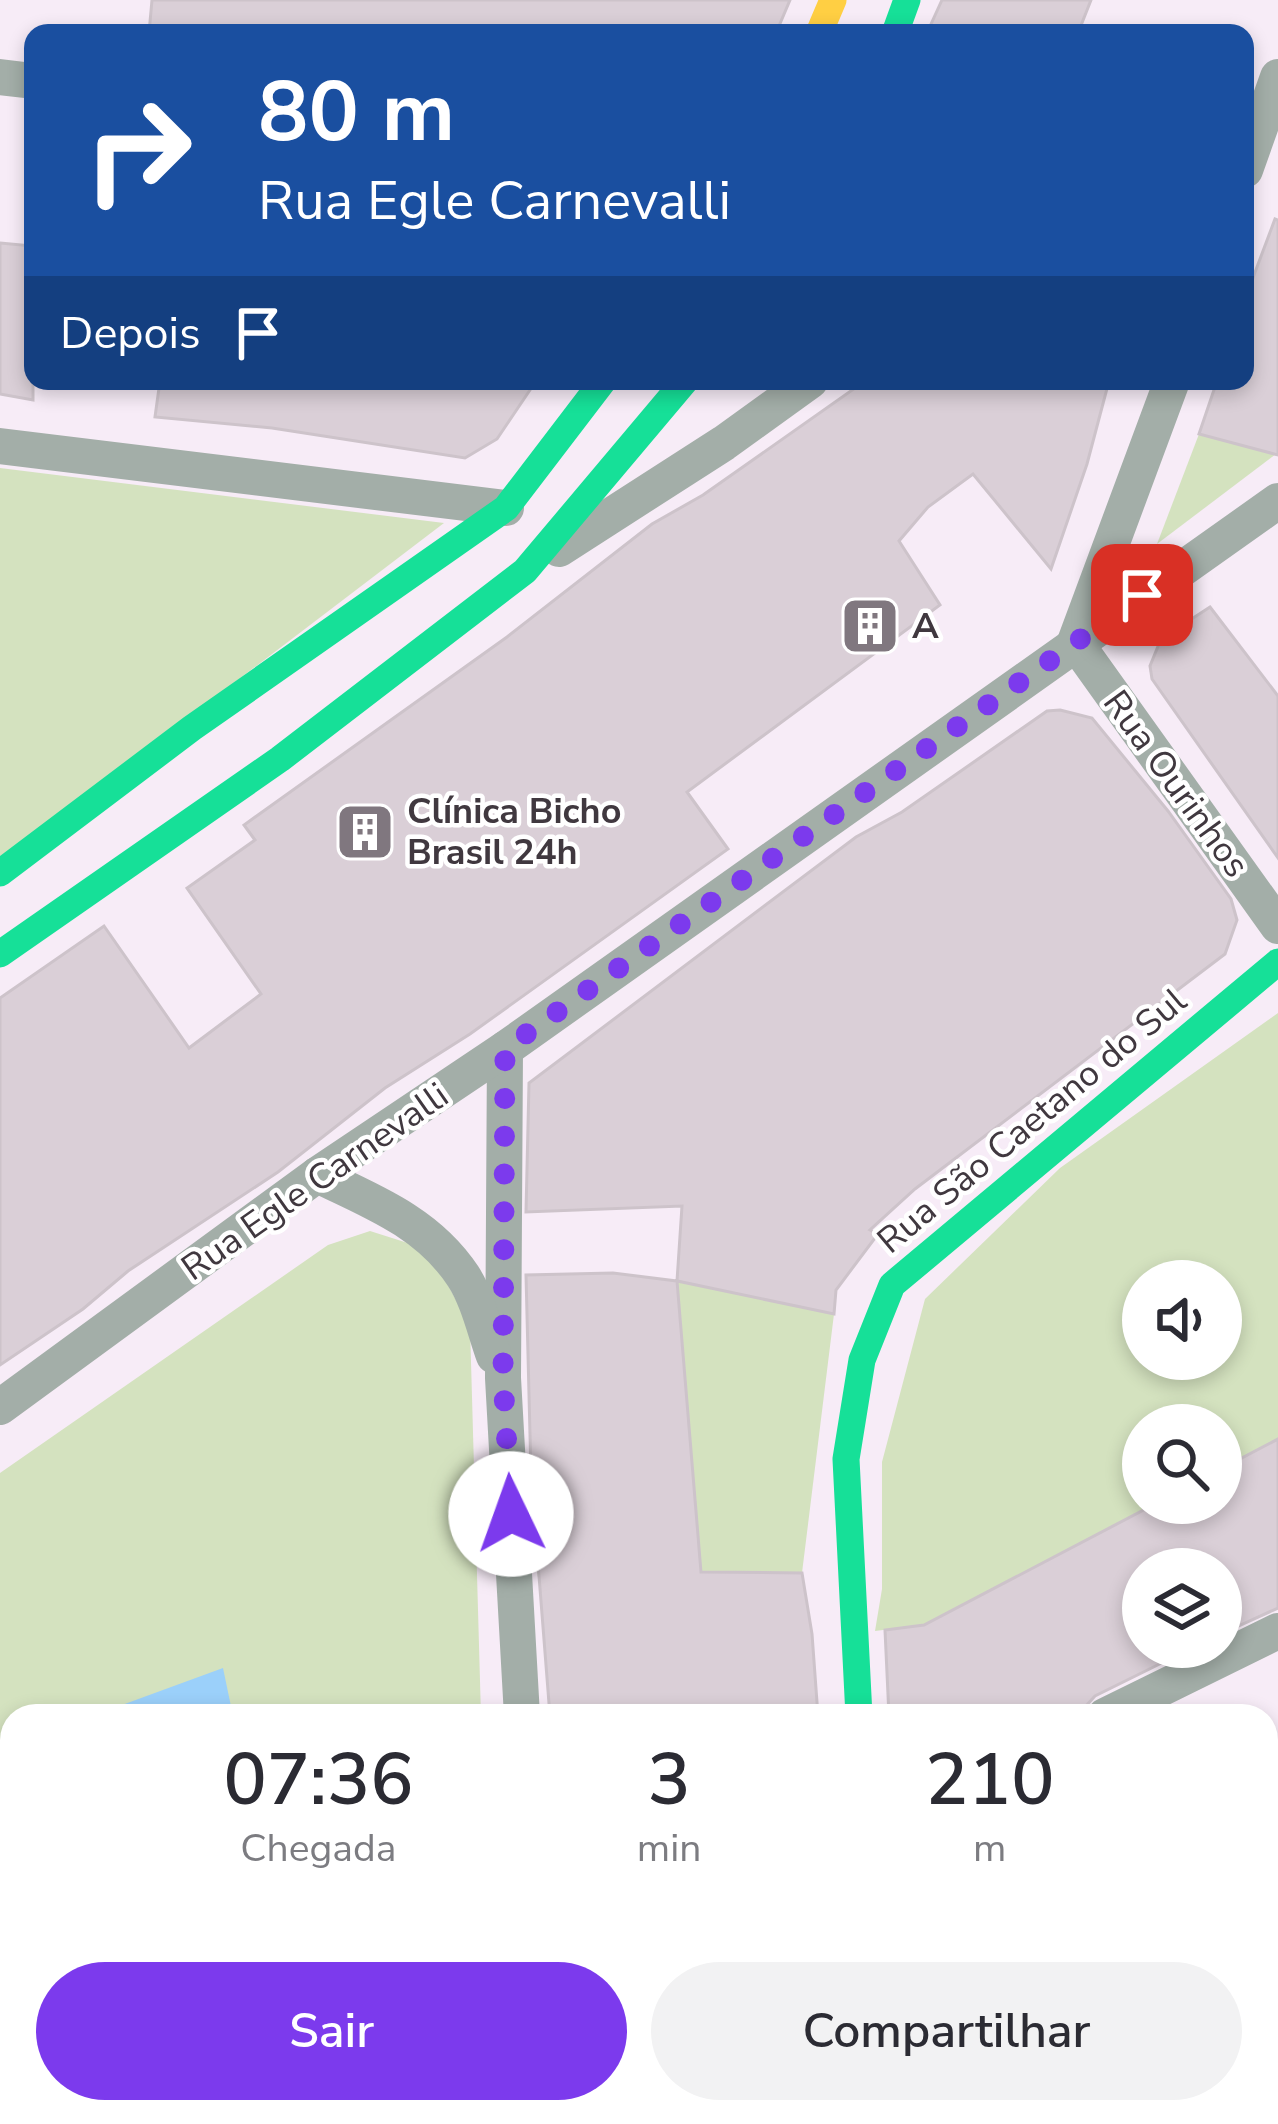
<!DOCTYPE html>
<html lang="pt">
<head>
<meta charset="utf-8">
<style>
  body { margin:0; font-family:"Nunito Sans",sans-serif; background:#f2f2f3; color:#2b2b33; height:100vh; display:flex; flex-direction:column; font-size:45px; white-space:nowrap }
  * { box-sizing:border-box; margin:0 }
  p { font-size:39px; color:#7c7c81 }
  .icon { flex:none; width:66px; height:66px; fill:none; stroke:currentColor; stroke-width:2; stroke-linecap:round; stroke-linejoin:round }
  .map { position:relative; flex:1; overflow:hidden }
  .drawer { position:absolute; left:0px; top:1704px; width:1278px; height:420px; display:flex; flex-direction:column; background:#fff; border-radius:36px 36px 0 0; box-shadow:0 6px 18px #0003 }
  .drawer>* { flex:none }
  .banner { position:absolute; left:24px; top:24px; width:1230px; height:366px; border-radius:24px; box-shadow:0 6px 18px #0003; background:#1a4fa0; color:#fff; overflow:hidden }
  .tools { position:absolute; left:1122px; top:1260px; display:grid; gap:24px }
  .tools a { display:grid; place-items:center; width:120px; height:120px; border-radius:50%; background:#fff; box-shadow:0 6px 18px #0003; font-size:60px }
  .pin { position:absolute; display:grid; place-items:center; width:102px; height:102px; color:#fff; margin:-51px; border-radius:24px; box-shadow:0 6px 18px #0006 }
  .me { position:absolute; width:132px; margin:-66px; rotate:357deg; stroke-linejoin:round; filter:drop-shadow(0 0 9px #0008) }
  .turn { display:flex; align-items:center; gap:42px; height:252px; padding:0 36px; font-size:54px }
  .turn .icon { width:156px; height:156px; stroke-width:2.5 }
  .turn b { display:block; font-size:84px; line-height:102px }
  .then { display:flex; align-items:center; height:114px; padding:0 36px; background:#0003; gap:24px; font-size:45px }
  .eta { display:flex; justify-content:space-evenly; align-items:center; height:204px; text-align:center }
  .eta b { font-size:72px; font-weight:600; line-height:84px }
  .cta { display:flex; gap:24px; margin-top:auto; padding:24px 36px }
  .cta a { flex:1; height:138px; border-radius:72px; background:#7c3aed; color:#fff; font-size:48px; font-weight:600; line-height:138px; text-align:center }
  .cta a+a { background:#f2f2f3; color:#2b2b33 }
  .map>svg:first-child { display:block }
  .green { fill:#d4e2bf; fill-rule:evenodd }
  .water { fill:#9bd0fa }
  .building { fill:#dacfd7; stroke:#cdc3ca; stroke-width:3 }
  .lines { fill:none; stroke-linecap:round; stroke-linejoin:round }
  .street { stroke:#a3aea8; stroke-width:36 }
  .fast { stroke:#16e098; stroke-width:27 }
  .slow { stroke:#ffcf43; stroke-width:27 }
  .route { stroke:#7c3aed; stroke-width:21; stroke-dasharray:0 37.8 }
  .labels { text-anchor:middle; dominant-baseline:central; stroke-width:9; stroke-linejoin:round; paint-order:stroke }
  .poi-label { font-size:36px; font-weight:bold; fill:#40383f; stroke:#fff; text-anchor:start }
  .street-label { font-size:36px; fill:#40383f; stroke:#fff }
</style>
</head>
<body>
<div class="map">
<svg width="1278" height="2124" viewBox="0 0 1278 2124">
  <rect width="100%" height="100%" fill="#f7ecf7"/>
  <g class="green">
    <path d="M1199,434L1276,454L1157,544Z"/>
    <path d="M0,468L444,523L0,861Z"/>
    <path d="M1278,1013V1439L1221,1469V1425H1143V1503H1157L924,1625L875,1631L882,1589V1462L925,1299L1060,1168ZM1143,1281H1221V1359H1143Z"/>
    <path d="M370,1231L414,1245L435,1261L470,1326L481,1716H12V1982L0,1985V1473L328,1245Z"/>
    <path d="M677,1281L834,1314L802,1573L538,1577L533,1542L698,1537Z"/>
  </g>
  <g class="water">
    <path d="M223,1668L233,1716H92Z"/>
    <path d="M12,1745V1835L0,1837V1750Z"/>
  </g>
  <g class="building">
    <path d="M152,0H790L776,33H149Z"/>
    <path d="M942,0H1091L1078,33H927Z"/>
    <path d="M1275,219L1278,220V455L1199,434L1217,381H1245V299Z"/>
    <path d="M0,243L33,246V400L0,394Z"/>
    <path d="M160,381H536L497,439L465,458L272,428L155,417Z"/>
    <path d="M865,381H1109L1087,464L1051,569L973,474L928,507L899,541L940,605L687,792L728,849L470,1034L385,1088L278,1172L128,1271L83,1309L0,1365V998L104,926L189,1048L261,994L187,888L255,840L244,825L507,637L652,524L703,495Z"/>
    <path d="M1210,607L1278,696V858L1152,679L1150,666L1161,639Z"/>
    <path d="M1060,710L1092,718L1168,811L1231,899L1237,920L1225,954L915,1189L870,1230L878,1234L836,1290L834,1314L677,1281L701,1572L802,1573L812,1634L818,1716H550L531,1474L526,1275L613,1273L677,1281L682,1206L526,1212L529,1083L856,837L902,812L1047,711Z"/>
    <path d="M1278,1439V1608L1221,1634V1569H1143V1647H1194L1095,1696L1084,1708L1068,1716H889L885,1630L924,1625L1157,1503H1221V1469Z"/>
  </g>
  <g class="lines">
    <g class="street">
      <path d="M0,77L33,81"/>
      <path d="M1245,170L1278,77"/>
      <path d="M1172,381L1075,642L1278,926"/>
      <path d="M0,446L506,508"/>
      <path d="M559,549L724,443L810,381"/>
      <path d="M505,1049L503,1378L522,1716"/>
      <path d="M317,1175C372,1201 428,1223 463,1276C478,1299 485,1331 494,1356"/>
      <path d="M0,1407L317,1175L505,1049L1278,501"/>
      <path d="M1105,1716L1278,1631"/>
      <path d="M0,2005L12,2002"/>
      <path d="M1266,2064L1278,2058"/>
      <path d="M538,2112V2124"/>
      <path d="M1150,2124L1173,2112"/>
    </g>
    <g class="fast">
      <path d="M895,33L907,0"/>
      <path d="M0,873L192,728L506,508L603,381"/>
      <path d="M0,954L280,759L525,571L685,381"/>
      <path d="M859,1716L846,1459L862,1360L892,1285L1278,962"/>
    </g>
    <g class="slow">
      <path d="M819,33L833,0"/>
      <path d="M892,2112L893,2124"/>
    </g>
  </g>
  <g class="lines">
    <path class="route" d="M511,1514L503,1378L505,1049L1142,595"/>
  </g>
  <defs>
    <g id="building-square" transform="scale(3)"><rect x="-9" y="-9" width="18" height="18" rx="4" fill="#80777f" stroke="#fff"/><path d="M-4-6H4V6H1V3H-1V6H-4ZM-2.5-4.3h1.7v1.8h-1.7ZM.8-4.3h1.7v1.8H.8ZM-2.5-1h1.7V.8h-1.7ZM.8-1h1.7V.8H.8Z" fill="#fff"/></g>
  </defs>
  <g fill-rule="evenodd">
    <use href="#building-square" x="870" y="626"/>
    <use href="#building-square" x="365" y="832"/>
  </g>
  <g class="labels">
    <g class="poi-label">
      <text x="912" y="626">A</text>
      <text x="407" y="811">Clínica Bicho<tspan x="407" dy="41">Brasil 24h</tspan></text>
    </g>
    <g class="street-label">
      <text transform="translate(1176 784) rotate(54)">Rua Ourinhos</text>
      <text transform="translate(1032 1121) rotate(-40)">Rua São Caetano do Sul</text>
      <text transform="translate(315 1182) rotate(-35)">Rua Egle Carnevalli</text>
    </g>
  </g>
</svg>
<div class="tools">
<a><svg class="icon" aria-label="sound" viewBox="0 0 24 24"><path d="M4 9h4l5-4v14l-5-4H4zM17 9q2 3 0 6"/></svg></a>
<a><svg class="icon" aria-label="search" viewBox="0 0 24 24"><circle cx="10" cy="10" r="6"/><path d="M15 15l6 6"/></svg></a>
<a><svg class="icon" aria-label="layers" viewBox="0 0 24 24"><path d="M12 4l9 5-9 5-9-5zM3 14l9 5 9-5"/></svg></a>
</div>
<div class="pin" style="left:1142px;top:595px;background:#d93025"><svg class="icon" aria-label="arrive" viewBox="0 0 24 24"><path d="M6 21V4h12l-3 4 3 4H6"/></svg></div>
<svg class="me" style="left:511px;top:1514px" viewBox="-20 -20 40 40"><circle r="19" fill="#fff"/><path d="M0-13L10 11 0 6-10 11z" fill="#7c3aed"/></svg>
<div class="banner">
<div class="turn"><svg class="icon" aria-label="right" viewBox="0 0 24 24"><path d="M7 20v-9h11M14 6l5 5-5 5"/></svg><div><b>80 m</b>Rua Egle Carnevalli</div></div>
<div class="then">Depois<svg class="icon" aria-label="arrive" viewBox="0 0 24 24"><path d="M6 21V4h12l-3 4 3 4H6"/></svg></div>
</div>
<section class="drawer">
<div class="eta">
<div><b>07:36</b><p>Chegada</p></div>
<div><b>3</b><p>min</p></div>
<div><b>210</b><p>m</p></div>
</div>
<div class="cta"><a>Sair</a><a>Compartilhar</a></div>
</section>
</div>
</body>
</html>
